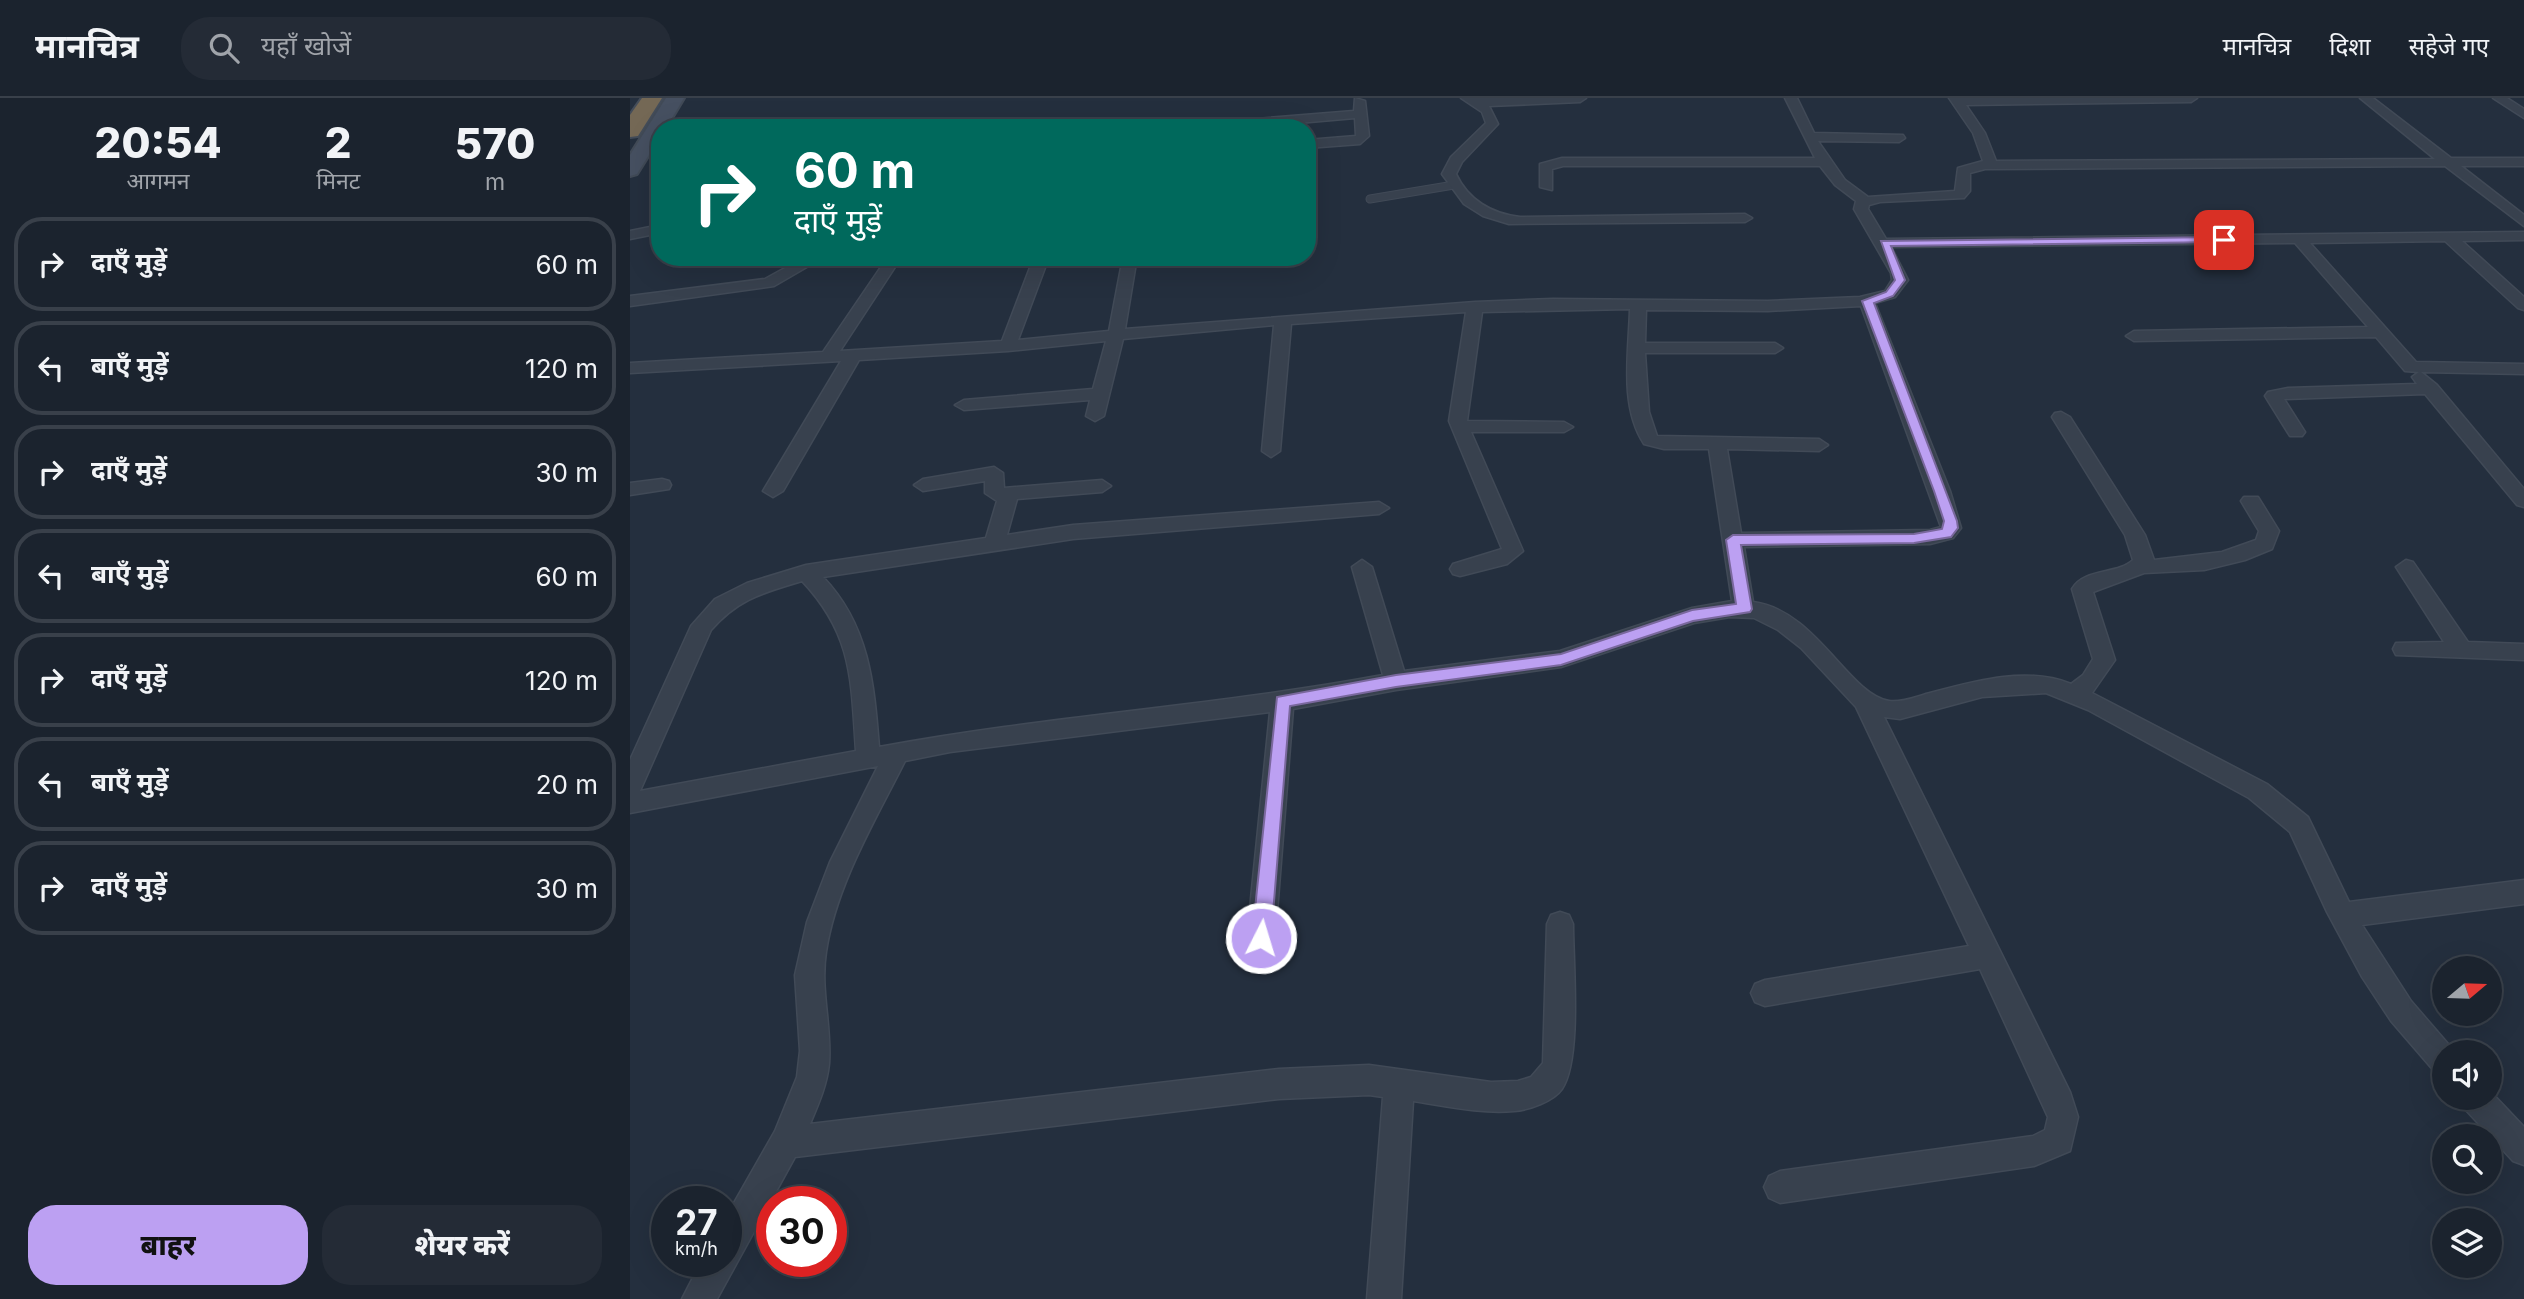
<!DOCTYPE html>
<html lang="hi">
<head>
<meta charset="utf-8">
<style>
  body { margin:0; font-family:Inter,"Noto Sans Devanagari",sans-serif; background:#242b36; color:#f1f3f6; height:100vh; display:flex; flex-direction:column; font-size:26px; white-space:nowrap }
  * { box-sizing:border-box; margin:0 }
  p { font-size:23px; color:#a0a4aa }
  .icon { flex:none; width:38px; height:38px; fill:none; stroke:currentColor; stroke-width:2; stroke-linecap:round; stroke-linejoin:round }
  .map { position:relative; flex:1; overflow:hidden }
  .side { display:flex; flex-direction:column; background:#1b232e; width:630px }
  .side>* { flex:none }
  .banner { position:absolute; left:21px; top:21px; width:665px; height:147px; border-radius:28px; box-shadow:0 7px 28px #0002,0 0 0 2px #39404a; background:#00695c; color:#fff; overflow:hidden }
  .needle { width:46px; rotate:71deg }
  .fabs { position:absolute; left:1802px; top:858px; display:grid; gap:14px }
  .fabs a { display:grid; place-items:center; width:70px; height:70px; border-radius:50%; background:#1b232e; box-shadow:0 7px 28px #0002,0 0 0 2px #39404a; font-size:35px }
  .speed { position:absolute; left:21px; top:1088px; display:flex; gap:14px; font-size:35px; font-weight:700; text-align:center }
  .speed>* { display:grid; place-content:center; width:91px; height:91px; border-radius:50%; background:#1b232e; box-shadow:0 7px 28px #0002,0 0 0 2px #39404a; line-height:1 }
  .speed small { font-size:18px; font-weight:400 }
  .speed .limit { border:10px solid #d22; background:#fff; color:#111 }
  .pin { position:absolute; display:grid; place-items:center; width:60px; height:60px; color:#fff; margin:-30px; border-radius:14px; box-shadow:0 4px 10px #0006 }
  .me { position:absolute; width:77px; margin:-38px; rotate:5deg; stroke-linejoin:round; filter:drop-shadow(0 0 5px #0008) }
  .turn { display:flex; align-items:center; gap:24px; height:147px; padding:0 28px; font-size:32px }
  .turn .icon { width:91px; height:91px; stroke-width:2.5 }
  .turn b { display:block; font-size:49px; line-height:60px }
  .eta { display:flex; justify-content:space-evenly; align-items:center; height:119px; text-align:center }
  .eta b { font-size:42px; font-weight:800; line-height:49px }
  .primary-button { display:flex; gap:14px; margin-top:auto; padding:14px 28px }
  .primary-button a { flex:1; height:80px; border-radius:28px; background:#bca0f2; color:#111; font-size:28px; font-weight:800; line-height:80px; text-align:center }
  .primary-button a+a { background:#242b36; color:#f1f3f6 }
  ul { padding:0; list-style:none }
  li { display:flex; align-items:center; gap:21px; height:94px; margin:0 14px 10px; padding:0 14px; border:4px solid #39404a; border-radius:28px }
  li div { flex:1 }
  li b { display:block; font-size:26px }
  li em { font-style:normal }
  header { display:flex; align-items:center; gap:42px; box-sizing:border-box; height:98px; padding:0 35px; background:#1b232e; border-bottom:2px solid #39404a }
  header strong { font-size:33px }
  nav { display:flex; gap:38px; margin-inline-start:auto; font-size:24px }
  .search { width:490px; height:63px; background:#242b36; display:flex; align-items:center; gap:18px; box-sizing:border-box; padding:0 24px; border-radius:28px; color:#a0a4aa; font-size:26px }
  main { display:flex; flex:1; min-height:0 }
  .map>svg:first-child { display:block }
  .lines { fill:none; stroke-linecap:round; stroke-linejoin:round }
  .lane-casing { stroke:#414a57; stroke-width:9 }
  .street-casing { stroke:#414a57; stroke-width:3 }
  .secondary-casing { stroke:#414a57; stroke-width:4 }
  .highway-casing { stroke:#434c59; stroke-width:4 }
  .lane { stroke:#38414e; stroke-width:7 }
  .street { fill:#38414e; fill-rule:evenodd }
  .secondary { fill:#465061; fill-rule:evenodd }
  .highway { fill:#746855; fill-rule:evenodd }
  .route { fill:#bca0f2; stroke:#7a689d; stroke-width:2 }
</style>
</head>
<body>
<header>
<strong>मानचित्र</strong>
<div class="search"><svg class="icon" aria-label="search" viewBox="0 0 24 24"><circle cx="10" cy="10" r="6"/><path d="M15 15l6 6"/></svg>यहाँ खोजें</div>
<nav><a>मानचित्र</a><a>दिशा</a><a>सहेजे गए</a></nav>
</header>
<main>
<section class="side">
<div class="eta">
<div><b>20:54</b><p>आगमन</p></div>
<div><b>2</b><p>मिनट</p></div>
<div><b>570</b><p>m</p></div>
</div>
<ul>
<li><svg class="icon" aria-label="right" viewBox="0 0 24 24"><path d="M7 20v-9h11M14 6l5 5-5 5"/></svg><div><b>दाएँ मुड़ें</b></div><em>60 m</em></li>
<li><svg class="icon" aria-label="left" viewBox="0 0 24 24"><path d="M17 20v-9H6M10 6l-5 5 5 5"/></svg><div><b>बाएँ मुड़ें</b></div><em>120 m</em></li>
<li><svg class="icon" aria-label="right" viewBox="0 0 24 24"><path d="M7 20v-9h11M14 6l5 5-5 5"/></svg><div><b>दाएँ मुड़ें</b></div><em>30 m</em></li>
<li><svg class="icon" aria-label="left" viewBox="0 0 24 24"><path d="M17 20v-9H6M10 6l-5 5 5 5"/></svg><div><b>बाएँ मुड़ें</b></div><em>60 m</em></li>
<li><svg class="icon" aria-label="right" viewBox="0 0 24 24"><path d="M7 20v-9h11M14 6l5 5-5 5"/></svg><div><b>दाएँ मुड़ें</b></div><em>120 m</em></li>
<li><svg class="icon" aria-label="left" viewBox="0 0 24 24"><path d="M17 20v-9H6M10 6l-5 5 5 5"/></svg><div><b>बाएँ मुड़ें</b></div><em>20 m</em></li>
<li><svg class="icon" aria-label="right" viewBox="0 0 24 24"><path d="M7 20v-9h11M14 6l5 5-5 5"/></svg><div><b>दाएँ मुड़ें</b></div><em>30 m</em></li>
</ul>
<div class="primary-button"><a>बाहर</a><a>शेयर करें</a></div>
</section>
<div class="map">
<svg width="1894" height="1201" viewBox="0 0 1894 1201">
  <rect width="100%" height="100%" fill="#242f3e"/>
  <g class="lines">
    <g class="lane-casing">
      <path id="lane" d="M740,101L824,87"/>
    </g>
    <g class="street-casing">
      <g id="street">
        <path d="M725,0L735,3L739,38L730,46L677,50V42L726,38L725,20L612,30H559L565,26L724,13Z"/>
        <path d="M831,0H956L950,4L859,8L868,26L832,64L826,76C838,102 862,116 890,119L1115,116L1122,120L1115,124L879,126L853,118L834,106L812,76L821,59L856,25L852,14Z"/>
        <path d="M1155,0H1167L1184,35L1273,37L1275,40L1269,44L1188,43L1215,82L1238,99L1325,93L1328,70L1353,63L1343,35L1319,0H1567L1561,4L1336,7L1355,35L1366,63L1805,61L1730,0H1743L1821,60H1894V68H1831L1894,117V128L1815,68L1355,71L1340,75V93L1334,100L1250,104L1239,107L1238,111L1256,141L1894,134V142L1832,143L1894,199V212L1888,210L1815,143L1680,145L1786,264L1894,266V276L1791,274L1807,287L1894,391V409L1887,407L1795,296L1654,301L1675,334L1672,338H1660L1635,298L1638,294L1658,290L1787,286L1782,279L1789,274L1775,273L1746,239L1504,243L1496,238L1504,233L1738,229L1665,145L1261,149L1278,182L1265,199L1245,205L1320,393L1331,430L1323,440L1300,446L1114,449L1123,504C1186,512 1218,596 1259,603C1272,605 1288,598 1300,595C1345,583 1397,568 1441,586L1453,577L1463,561L1442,491C1454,470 1487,477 1503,462L1495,437L1422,319L1425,315L1431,314L1440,319L1515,437L1524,462L1592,454L1626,442L1629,433L1611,403L1614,399H1628L1649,433L1642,451L1615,462L1574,472L1514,475L1463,494L1485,562L1462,595L1637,686L1678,719L1719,804L1894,782V806L1732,827L1781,903L1825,954H1815V979L1805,974L1761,923L1732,879L1697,814L1660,734L1619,700L1458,612L1416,595L1352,599L1270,621L1254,619L1440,994L1448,1019L1440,1053L1404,1068L1150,1105L1139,1100L1134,1089L1139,1078L1150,1073L1403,1038L1415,1032L1418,1019L1350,871L1135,908L1125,904L1121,895L1125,886L1135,882L1339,848L1226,609L1171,550L1148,532L1124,520L1100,519L1064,525L931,569L766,592L663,611L645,840L641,849L631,852L621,849L617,840L640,614L320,654L275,663C245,723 206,787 196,854C190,892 202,928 199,966C197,987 188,1007 180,1026L649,971L739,967L861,984L888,983L901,979L913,965L917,826L921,817L930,814L939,817L943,826C943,865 952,961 932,991C924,1003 899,1012 884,1013C851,1016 816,1008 783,1003L771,1201H737L753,999L739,997L649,1001L165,1059L87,1201H52L71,1164H96V1119L145,1033L167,979L170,953L165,877L177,824L200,764L248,668L0,715V662L61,528L85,501L117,485L176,467L356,440L367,403L355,395V383L293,393L284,387L293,381L364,369L373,375L374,390L472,382L481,388L472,394L387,401L377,437L443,427L749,404L759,410L749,416L443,441L193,479C239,527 244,585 249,649C416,618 586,608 753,577L722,469L732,462L742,469L774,573L930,553L1062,510L1102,503L1079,351H1034L1014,346C989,308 999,254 1000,211L852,214L837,323L934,324L943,329L934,334H841L893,453L877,466L830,478L823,476L820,471L823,466L872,451L819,323L836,214L661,226L650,353L641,359L632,353L644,227L493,241L474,318L465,323L456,318L460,302L334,312L325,307L334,302L463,291L476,243L378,253L229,262L153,393L143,399L133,393L211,263L0,275V265L193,254L255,163L260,162L267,166L210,253L372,243L404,159H419L388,242L479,233L493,159H507L495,231L845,204L923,201L1138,203L1230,199L1255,193L1262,182L1261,175L1224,111L1226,103L1205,87L1190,68H933L922,71V92L910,89V66L932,60H1185ZM1231,208L1311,429L1300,432L1111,435L1097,351L1189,353L1198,347L1189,341L1027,338L1019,314L1015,255H1145L1153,250L1145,245H1015L1016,212L1138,213ZM172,483C223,537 221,582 226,653L10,693L81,532C109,500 133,495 172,483Z"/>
        <path d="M1863,0H1877L1894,11V20Z"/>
        <path d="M400,23L404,24L405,30H393Z"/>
        <path d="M30,127V135L0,141V133Z"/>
        <path d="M175,159H194L144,188L0,208V198L135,181Z"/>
        <path d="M32,381L39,383L41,387L39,391L0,397V385Z"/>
        <path d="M1776,462L1783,464L1838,544L1894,546V562L1766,557L1763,551L1766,545L1814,544L1766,469Z"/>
        <path d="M1860,993L1894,1029V1067L1883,1063L1834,1010L1830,999H1860Z"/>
      </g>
    </g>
    <g class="secondary-casing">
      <path id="secondary" d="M36,0H54L36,30H30V39L7,76L0,78V57Z"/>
    </g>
    <g class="highway-casing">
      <path id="highway" d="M12,0H32L8,38L0,39V17Z"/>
    </g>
    <use href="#lane" class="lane"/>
    <use href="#street" class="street"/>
    <use href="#secondary" class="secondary"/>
    <use href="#highway" class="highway"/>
  </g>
  <path class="route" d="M1594,139L1597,144L1261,148L1275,182L1263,198L1244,205L1327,423L1328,430L1321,439L1284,445L1111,447L1122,511L1120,514L1063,523L931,567L766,589L660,608L641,840L638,846L631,849L624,846L622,840L647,599L766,577L931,556L1062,512L1106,506L1096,442L1103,437L1284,436L1312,431L1314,423L1304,393L1232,203L1256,194L1265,182L1251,143Z"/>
</svg>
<div class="fabs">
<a><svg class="needle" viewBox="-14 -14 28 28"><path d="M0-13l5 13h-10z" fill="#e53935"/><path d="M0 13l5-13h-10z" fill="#a0a4aa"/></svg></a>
<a><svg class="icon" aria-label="sound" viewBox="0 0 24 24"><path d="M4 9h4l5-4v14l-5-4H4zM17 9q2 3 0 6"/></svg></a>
<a><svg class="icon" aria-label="search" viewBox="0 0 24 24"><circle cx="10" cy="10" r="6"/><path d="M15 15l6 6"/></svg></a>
<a><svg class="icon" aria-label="layers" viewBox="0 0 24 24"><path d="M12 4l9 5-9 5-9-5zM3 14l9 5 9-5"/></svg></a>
</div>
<div class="speed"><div>27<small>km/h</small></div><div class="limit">30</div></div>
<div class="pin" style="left:1594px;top:142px;background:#d93025"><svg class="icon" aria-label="arrive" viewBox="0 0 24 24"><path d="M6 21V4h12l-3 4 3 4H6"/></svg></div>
<svg class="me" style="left:631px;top:840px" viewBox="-20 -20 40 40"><circle r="17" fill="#bca0f2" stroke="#fff" stroke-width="3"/><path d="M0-11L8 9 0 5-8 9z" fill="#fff"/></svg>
<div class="banner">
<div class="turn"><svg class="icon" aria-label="right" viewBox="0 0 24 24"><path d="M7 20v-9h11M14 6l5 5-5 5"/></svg><div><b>60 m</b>दाएँ मुड़ें</div></div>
</div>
</div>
</main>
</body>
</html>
